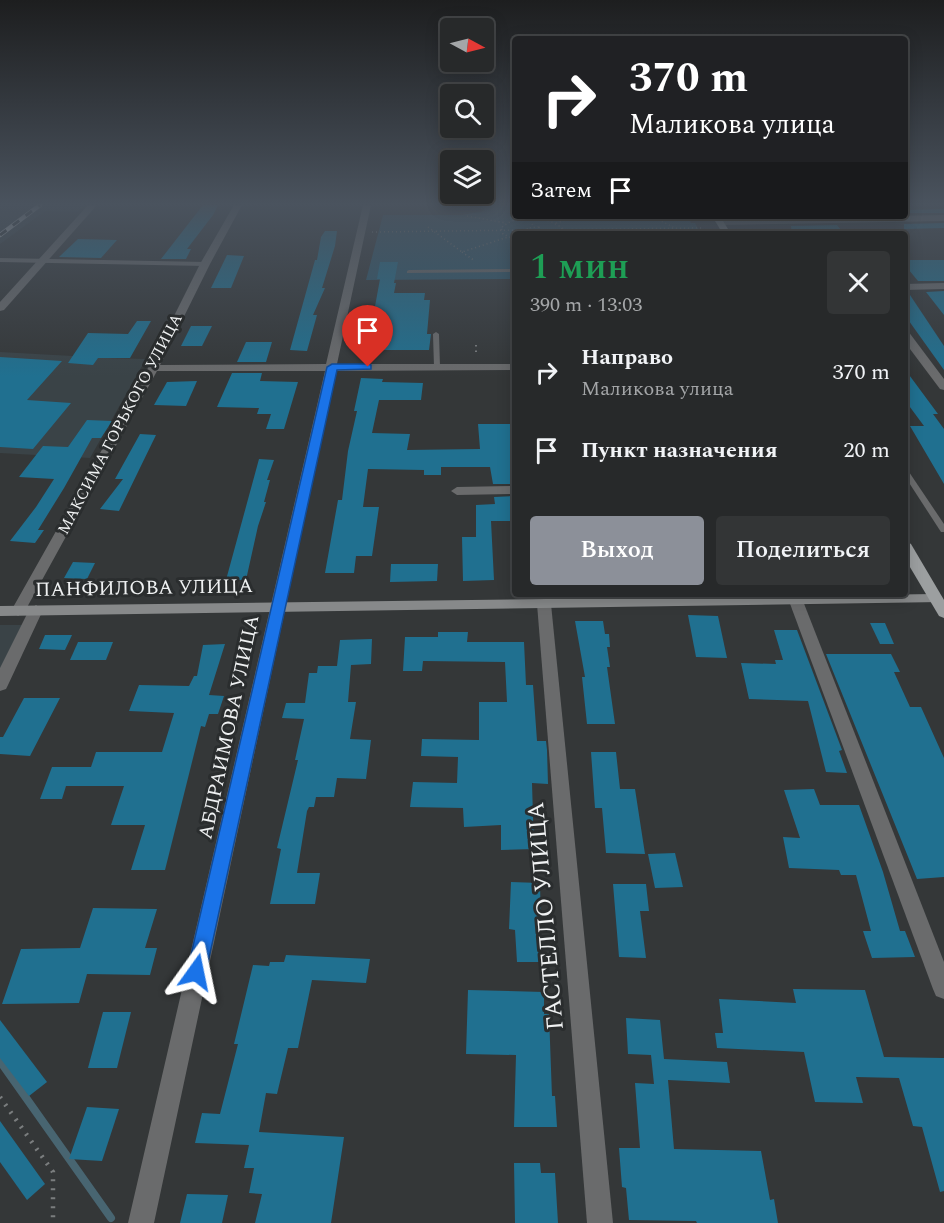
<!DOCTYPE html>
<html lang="ru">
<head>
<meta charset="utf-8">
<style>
  body { margin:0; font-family:Spectral,serif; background:#333536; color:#f1f3f6; height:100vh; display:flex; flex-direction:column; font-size:22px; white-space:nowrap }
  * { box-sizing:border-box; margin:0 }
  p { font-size:20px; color:#a4a6a8 }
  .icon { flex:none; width:33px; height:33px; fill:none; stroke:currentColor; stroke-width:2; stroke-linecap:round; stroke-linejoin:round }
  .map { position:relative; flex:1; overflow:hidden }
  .sheet { position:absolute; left:512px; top:231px; width:396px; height:366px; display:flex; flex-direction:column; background:#27292a; border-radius:6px; box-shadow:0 3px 15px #0003,0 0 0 2px #434547 }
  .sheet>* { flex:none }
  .banner { position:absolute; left:512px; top:36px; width:396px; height:183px; border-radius:6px; box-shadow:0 3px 15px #0003,0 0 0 2px #434547; background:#202124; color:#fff; overflow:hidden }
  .needle { width:39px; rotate:97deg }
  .buttons { position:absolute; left:440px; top:18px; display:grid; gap:12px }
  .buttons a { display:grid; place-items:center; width:54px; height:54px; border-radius:6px; background:#27292a; box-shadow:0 3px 15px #0003,0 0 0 2px #434547; font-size:30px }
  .pin { position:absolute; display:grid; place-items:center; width:51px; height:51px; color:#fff; margin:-62px -26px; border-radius:50% 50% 50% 0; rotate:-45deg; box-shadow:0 0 6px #0007 }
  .pin .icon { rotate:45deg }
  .me { position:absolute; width:66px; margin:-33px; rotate:12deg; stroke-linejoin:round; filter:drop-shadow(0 0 4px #0008) }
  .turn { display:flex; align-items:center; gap:21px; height:126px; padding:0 18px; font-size:27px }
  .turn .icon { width:78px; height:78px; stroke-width:2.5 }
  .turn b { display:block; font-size:42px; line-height:51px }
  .then { display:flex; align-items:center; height:57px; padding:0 18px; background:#0003; gap:12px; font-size:22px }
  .round { display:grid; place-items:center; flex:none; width:63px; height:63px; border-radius:6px; background:#333536 }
  .headline { display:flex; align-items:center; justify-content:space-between; height:102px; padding:0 18px }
  h1 { font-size:36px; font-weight:600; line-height:45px; color:#1e9e55 }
  .cta { display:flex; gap:12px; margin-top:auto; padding:12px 18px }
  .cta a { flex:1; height:69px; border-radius:6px; background:#8c9099; color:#fff; font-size:24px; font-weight:600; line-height:69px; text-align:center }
  .cta a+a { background:#333536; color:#f1f3f6 }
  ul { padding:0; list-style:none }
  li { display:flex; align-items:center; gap:18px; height:78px; padding:0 18px }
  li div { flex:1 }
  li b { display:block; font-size:22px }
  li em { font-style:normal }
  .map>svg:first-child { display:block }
  .built { fill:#3a4347 }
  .green { fill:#2c586d }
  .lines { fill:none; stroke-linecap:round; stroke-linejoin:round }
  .stream { stroke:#486571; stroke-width:8 }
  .building { fill:#207090 }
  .path-far2 { stroke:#7a7d7e; stroke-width:1.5; stroke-dasharray:1 3; stroke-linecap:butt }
  .path-far1 { stroke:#7a7d7e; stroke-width:2; stroke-dasharray:1.5 4; stroke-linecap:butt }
  .path { stroke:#7a7d7e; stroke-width:4.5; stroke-dasharray:2 7; stroke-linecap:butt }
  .lane { fill:#6a6b6c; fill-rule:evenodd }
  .street { fill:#6a6b6c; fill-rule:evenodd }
  .secondary { fill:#87898a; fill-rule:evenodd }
  .primary { fill:#9c9fa0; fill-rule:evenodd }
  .rail-casing { stroke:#ced1d2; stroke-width:4.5 }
  .rail { stroke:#2a2d2e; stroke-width:3; stroke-dasharray:8; stroke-linecap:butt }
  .route { fill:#1a73e8; stroke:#114b97; stroke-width:1.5 }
  .labels { text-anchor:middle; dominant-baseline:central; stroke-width:6; stroke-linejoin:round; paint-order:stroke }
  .far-street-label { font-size:16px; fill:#eff1f2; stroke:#2a2d2e }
  .street-label { font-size:20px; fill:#eff1f2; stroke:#2a2d2e }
  .near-street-label { font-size:24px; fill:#eff1f2; stroke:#2a2d2e }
</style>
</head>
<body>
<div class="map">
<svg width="944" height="1223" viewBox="0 0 944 1223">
  <rect width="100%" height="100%" fill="#343738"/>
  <g class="built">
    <path d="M0,205H85L78,212L45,211L0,244Z"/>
    <path d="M0,352L109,358L146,359L90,458L0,453Z"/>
    <path d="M0,625H23L0,670Z"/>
  </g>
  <path class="green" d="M474,205H514V216L689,218L691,223H695L701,234H514V279L366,280L383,215H462L485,211Z"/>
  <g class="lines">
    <path class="stream" d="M0,1061L111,1218"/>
  </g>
  <g class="building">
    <path d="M203,205H218L213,215L187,249H191L186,259H161Z"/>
    <path d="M944,209V213H904V210Z"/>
    <path d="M944,223V228L904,229V224Z"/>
    <path d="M837,225L844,234H792L791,226Z"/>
    <path d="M325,231H337L335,246L322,288H325L313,315H317L307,351L290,350L315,260H317L321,237Z"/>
    <path d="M78,239L117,240L101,258L59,257Z"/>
    <path d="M227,255L244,256L231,288H211Z"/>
    <path d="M904,260H944V281H918L904,264Z"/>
    <path d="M380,262H398L394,283H396L394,293H425L424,300H430L427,334H431L429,350H367L380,279H377Z"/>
    <path d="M944,291V315L926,292Z"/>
    <path d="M904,292H908L944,346V370L904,314Z"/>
    <path d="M137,321H151L130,358H98L93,365L68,363L88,333L128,334Z"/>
    <path d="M191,326H212L202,346H181Z"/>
    <path d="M246,342H272L266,362H237Z"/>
    <path d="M0,357L62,361L27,400L71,403L33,449L0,447Z"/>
    <path d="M904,368L938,414H933L944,429V484L910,426H924L904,399Z"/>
    <path d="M232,373H262L260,381L298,382L284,429H266L271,414H257L259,408L217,407Z"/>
    <path d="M361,378L383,379L382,382L423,383L421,400H379L372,433L410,434L407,450L480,449L478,424H514V484H493L490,467H441V475H424V470L368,469L363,507H379L372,556H356L354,573H325L338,500H342L348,451L357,411H354Z"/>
    <path d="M197,381L186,406L154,405L167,382Z"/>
    <path d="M87,420L112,421L101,438H92L64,488L38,530H44L35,543L10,541L36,507L54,479L19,477L43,446L68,447Z"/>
    <path d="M140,434L156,435L119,511L100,509L123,479H115Z"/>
    <path d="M259,459L274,460L267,480H270L264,502H266L258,526L246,580H226Z"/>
    <path d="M514,496V521H491L494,580L463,581L462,537H476V505L495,504L494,497Z"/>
    <path d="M73,562L95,563L87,579L64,578Z"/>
    <path d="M391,564H438L437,581L390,582Z"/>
    <path d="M688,615L718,616L727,658L696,657Z"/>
    <path d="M575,621H603L605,634H609L610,647H607L610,667H607L615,724H587L582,677H585Z"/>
    <path d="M870,623H885L894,644H880Z"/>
    <path d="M774,630H797L842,750L839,751L847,773L826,772L808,701L749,699L741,663L776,664L775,660H783Z"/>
    <path d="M438,632H468L467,642H524L526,685H533L537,741H546L547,750L548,784L532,783L534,849L501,850V825L464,827L463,808L410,807L413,782L457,783L458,757L421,756L422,739L479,740V702H507L505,662L423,661L422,671H403L405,637H438Z"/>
    <path d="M45,635H72L65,650L39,649Z"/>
    <path d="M372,639L371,664L351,665L348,702H356L350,739L371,740L366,779L337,778L334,797H316L314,807H309L307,811L297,873H320L315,904H270L281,849L277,848L298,760H295L304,719L282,718L286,703H305L309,673H317L318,666H337L340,640Z"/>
    <path d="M78,642H113L106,660H70Z"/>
    <path d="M225,644L209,695L224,696L218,714H209L205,727L201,726L165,870H131L145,825H111L124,786H66L62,799H40L52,767H91L96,752H162L174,713L129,711L139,685L189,686L194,676H197L203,645Z"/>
    <path d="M826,654H891L900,672H894L910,707H921L944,758V877L917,879Z"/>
    <path d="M24,698H60L30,756L0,754V737H3Z"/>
    <path d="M591,752H616L620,789H635L645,854L606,853L602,808H595Z"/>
    <path d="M814,789L820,805H859L883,872L900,931H905L915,957L872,958L863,931H871L856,875H841L839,870L789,868L783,837L800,838L784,790Z"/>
    <path d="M675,853L683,887L655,888L648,854Z"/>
    <path d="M511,882L540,883L541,931H538L541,962H517L515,930L509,929Z"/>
    <path d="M613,884H646L649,911H640L646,958L619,957Z"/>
    <path d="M93,908L157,909L145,948H157L150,975L87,974L79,1003L2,1004L21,949L80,948Z"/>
    <path d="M286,955L370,959L366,983L312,980L298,1048H288L277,1094L266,1093L259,1132L344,1137L331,1223H255L262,1194L249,1193L254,1168H244L249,1145L195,1143L202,1113L220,1114L238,1044H234L253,965L269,966L270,962H284Z"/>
    <path d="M793,989L865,990L884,1057L944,1058V1191L940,1192L922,1127L913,1126L899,1078L856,1077L863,1103L815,1102L804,1052L717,1048L715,1033H723L719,999L796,1003Z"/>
    <path d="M468,990L544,992V1014H549L552,1096H555L557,1127H514L516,1055L466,1054Z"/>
    <path d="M103,1012H131L117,1068H88Z"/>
    <path d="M626,1018L660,1020L664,1059L727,1062L730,1083L668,1080L674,1149L761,1151L770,1200L774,1199L778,1223H697L696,1221L629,1220L626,1188L622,1187L619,1148H640L635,1083L654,1084L651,1055L628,1054Z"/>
    <path d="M0,1020L47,1082L29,1096L0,1058Z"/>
    <path d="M87,1107L119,1109L102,1161L69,1159Z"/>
    <path d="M0,1121L45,1184L27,1200L0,1162Z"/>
    <path d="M514,1163H540L541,1173H555L558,1223H515Z"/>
    <path d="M187,1194L228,1195L222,1223H180Z"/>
  </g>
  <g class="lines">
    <g class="path-far2">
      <path d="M467,216L506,223"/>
      <path d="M531,216L533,228"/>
      <path d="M651,216L673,227"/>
      <path d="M556,223L579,216"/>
      <path d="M428,227L462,252L508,237"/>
      <path d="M539,227L540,232H528L527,228Z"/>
      <path d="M540,230L701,228"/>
      <path d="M372,232L528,230"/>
      <path d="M514,239L503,234L501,228C518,213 544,215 562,228V234"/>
      <path d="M462,252L475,261"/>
    </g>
    <path class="path-far1" d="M476,345V356"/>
    <path class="path" d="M0,1097L53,1172V1223"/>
    <g class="lane">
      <path d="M0,258L205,262L208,264L205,266L0,262Z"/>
      <path d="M409,270L514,269V272L407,273V271Z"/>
      <path d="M436,332L439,334L440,367L437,369L434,367L433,334Z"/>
      <path d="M904,467L907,469L944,524V532H941L904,475Z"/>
    </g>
    <g class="street">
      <path d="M88,205H97L4,310L0,311V302Z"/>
      <path d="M234,205H242L210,264L160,365L326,364L363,205H371L337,364H514V370L336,371L154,1223H128L325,371H157L25,611L18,616L11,611L148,368L200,264Z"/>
      <path d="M944,215V221L720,225L716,222L720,219Z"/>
      <path d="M944,283V289L904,290V284Z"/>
      <path d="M904,330L908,331L944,379V390L940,389L904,341Z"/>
      <path d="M514,486V494L457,495L451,491L457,487Z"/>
      <path d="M796,596L803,601L944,962V999L936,996L933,989L789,601Z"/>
      <path d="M544,599L551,604L613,1223H587L537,604Z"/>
      <path d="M36,605L43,610L8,685L6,689L0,691V668L29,610Z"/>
    </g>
    <path class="secondary" d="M936,594L941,596L943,599L941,602L0,616V606Z"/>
    <g class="primary">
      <path d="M712,216H720L731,234H723Z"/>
      <path d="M904,540L911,544L944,600V618L939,616L904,557Z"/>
    </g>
    <g class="rail-casing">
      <path id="rail" d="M0,235L40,205"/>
    </g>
    <use href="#rail" class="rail"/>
  </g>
  <linearGradient id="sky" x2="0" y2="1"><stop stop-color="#1d1e1f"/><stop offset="0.54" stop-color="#4a535e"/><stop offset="1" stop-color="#4a535e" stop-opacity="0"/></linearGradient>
  <rect width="944" height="377" fill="url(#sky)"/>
  <path class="route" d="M368,364L371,365V369L337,370L206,972L203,978L196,981L189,978L187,972L327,367L332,364Z"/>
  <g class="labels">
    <g class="far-street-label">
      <text transform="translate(120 424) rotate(-62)">МАКСИМА ГОРЬКОГО УЛИЦА</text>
    </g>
    <g class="street-label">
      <text transform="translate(144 588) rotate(-1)">ПАНФИЛОВА УЛИЦА</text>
      <text transform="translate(229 727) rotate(-78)">АБДРАИМОВА УЛИЦА</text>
    </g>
    <g class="near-street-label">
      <text transform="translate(546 916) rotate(-95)">ГАСТЕЛЛО УЛИЦА</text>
    </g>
  </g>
</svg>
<div class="buttons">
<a><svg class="needle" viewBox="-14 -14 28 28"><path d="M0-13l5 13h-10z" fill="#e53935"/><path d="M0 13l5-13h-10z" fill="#a4a6a8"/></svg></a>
<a><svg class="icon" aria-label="search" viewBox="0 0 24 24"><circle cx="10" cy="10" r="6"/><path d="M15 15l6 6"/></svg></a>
<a><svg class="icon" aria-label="layers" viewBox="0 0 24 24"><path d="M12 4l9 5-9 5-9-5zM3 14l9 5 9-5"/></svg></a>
</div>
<div class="pin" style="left:368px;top:367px;background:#d93025"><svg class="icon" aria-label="arrive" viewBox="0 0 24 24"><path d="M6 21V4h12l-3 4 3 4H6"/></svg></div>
<svg class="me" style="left:196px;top:972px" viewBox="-20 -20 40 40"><path d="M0-17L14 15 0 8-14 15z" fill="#1a73e8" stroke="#fff" stroke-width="4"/></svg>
<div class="banner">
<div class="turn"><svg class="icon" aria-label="right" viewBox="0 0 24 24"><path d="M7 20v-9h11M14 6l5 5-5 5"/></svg><div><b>370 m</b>Маликова улица</div></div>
<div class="then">Затем<svg class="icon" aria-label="arrive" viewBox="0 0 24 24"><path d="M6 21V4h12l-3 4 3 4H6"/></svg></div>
</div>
<section class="sheet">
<div class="headline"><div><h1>1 мин</h1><p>390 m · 13:03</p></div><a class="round"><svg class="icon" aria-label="close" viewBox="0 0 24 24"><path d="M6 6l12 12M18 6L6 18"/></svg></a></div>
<ul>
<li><svg class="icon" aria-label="right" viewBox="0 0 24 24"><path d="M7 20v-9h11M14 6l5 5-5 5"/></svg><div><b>Направо</b><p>Маликова улица</p></div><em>370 m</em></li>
<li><svg class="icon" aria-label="arrive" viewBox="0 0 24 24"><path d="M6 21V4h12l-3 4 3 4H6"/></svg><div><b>Пункт назначения</b></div><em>20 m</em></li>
</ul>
<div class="cta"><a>Выход</a><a>Поделиться</a></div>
</section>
</div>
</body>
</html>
